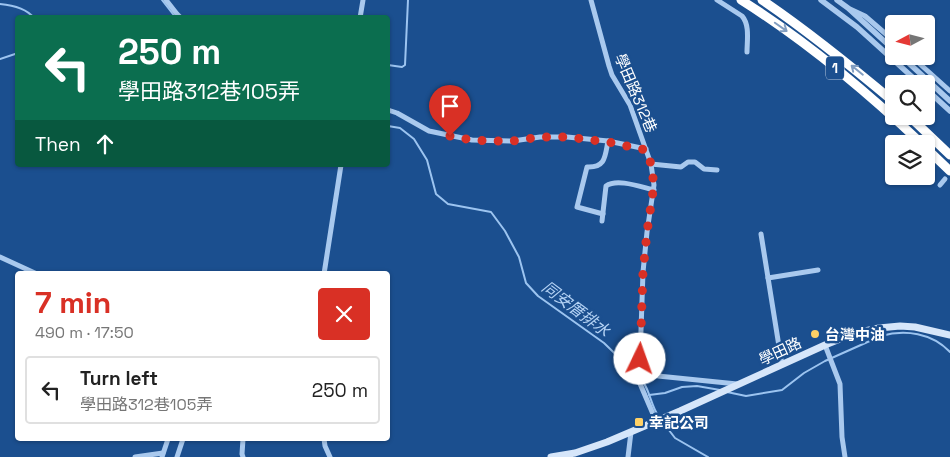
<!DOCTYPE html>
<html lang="en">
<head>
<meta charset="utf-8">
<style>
  body { margin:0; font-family:"Space Grotesk","Noto Sans TC",sans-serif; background:#f2f2f2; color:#222; height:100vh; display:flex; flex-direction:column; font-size:19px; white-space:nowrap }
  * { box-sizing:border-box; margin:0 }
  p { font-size:16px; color:#767676 }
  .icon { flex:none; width:28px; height:28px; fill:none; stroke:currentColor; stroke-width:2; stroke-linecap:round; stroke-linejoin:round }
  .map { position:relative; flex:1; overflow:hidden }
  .sheet { position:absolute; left:15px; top:271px; width:375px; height:170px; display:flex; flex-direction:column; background:#fff; border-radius:5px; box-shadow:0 1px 4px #0004 }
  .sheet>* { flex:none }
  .hud { position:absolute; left:15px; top:15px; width:375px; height:152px; border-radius:5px; box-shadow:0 1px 4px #0004; background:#0b6e4f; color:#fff; overflow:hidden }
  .needle { width:32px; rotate:263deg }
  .buttons { position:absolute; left:885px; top:15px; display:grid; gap:10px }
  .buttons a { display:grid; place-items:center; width:50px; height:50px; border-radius:5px; background:#fff; box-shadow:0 1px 4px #0004; font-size:25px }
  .pin { position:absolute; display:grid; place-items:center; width:42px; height:42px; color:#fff; margin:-51px -21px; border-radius:50% 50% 50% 0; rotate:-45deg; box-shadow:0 0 5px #0007 }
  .pin .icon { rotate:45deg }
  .me { position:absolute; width:55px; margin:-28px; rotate:3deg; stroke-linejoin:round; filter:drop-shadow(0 0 4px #0008) }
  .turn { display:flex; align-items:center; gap:18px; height:105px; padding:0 20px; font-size:22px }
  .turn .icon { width:65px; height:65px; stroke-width:2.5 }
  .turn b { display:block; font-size:35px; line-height:42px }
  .then { display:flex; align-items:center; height:48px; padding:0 20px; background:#0003; gap:10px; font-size:19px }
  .round { display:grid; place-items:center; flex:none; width:52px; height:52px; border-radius:5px; background:#f2f2f2 }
  .head { display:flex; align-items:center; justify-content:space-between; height:85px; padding:0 20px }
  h1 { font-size:30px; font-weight:700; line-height:38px; color:#d93025 }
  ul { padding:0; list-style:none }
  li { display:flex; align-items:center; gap:15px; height:68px; margin:0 10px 8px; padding:0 10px; border:2px solid #e0e0e0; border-radius:5px }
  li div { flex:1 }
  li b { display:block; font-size:19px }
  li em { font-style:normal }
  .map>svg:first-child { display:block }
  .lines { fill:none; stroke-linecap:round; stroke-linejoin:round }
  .stream { stroke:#9cc4f0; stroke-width:2 }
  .minor { stroke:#a9c9ee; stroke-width:5 }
  .tertiary { stroke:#a9c9ee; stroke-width:5.5 }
  .secondary { stroke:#d6e6fa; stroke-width:7 }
  .motorway { stroke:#fff; stroke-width:9 }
  .oneway { stroke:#829ec1 }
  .route { stroke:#d93025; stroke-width:9; stroke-dasharray:0 16.2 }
  .poi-dot { fill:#ffd166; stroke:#1b4f8f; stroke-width:2 }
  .labels { text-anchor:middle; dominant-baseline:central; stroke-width:5; stroke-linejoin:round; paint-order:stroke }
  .shield { fill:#1b4f8f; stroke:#bbcadd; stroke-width:1 }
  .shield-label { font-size:14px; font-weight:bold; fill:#fff }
  .street-label { font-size:15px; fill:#fff; stroke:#1b4f8f }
  .poi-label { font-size:15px; font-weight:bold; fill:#fff; stroke:#1b4f8f; text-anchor:start }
  .water-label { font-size:16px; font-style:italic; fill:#b5d3f5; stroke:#1b4f8f }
</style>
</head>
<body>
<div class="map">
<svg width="950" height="457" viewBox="0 0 950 457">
  <rect width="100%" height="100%" fill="#1b4f8f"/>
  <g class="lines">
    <g class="stream">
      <path d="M162,0L176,18"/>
      <path d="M0,4C11,5 26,8 34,18"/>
      <path d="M0,59L18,53"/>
      <path d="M388,65L402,67L405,65L408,0"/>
      <path d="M388,126L400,128L414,139L427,160L436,194L448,204L491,212L505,231L519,257L526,283L538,296L604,343L634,372"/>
      <path d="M639,377C650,387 650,405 659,417"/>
      <path d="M727,392L746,396L782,390L804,373L825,361L881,336C905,329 932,333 950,352"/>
      <path d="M649,395L665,393L682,387L697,386L720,390"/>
      <path d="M662,421L675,438L708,457"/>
    </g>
    <g class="minor">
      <path d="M166,0L177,14L181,18"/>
      <path d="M591,0L609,66L612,75L630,105L651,164L654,185L647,232L643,272L640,359L642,365L658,376L737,384"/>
      <path d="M717,0L742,16C750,25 747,41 747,52"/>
      <path d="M850,9L865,16L894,41"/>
      <path d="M360,18L363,0"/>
      <path d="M911,56L950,91"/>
      <path d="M388,110L397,113L429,131L472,140L513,141L540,137H567L608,141"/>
      <path d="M651,164L681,167L688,162H695L704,169L717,170"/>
      <path d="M940,185L945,179"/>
      <path d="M603,214L577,207L587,167C606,168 605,156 608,141L646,149"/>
      <path d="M602,221L606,186C617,178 641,187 654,190"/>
      <path d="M761,234L782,365"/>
      <path d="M0,257L37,274"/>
      <path d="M324,274L341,165"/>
      <path d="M768,278L818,270"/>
      <path d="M825,345L840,384L842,437L845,457"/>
      <path d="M642,365L635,372L656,421"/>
      <path d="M243,439L242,454L243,457"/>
      <path d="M324,439L325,446L330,457"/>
      <path d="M135,457L163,453"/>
      <path d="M162,457L168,439"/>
      <path d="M177,457L183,439"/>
      <path d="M628,457L631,432"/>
    </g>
    <g class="tertiary">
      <path d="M821,0L857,27L920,84"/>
      <path d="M837,0L848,8L894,50"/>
      <path d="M901,56L950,101"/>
      <path d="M926,89L950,111"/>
    </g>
    <path class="secondary" d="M551,457L575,453L607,442L680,411L825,345L855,333L879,328L900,326L915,327L950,335"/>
    <g class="motorway">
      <path d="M741,0C806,41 866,91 922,144"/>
      <path d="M762,0C808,31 851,66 894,102"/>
      <path d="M909,116L950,155"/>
      <path d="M926,148L950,171"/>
    </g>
  </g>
  <defs><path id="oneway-shaft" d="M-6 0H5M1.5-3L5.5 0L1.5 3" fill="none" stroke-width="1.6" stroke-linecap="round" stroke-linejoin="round" transform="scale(1.25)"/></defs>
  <g class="oneway">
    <use href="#oneway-shaft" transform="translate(781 27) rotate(35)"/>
    <use href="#oneway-shaft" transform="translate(857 70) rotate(-141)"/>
  </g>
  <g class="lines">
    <path class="route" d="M450,136L472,140L490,141H513L540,137H567L608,142L646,150L651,164L654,185L647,232L643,272L640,359"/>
  </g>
  <g class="poi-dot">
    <circle cx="815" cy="334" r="5"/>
    <rect x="634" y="417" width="10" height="10" rx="2.5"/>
  </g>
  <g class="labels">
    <rect class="shield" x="826" y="56.5" width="18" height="23" rx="4"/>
    <g class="shield-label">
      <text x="835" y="68">1</text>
    </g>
    <g class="street-label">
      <text transform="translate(636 93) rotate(67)">學田路312巷</text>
      <text transform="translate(780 351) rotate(-25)">學田路</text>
    </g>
    <g class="poi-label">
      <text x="825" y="334">台灣中油</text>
      <text x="649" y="422">幸記公司</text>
    </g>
    <g class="water-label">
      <text transform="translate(576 309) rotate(37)">同安厝排水</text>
    </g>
  </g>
</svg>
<div class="buttons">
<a><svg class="needle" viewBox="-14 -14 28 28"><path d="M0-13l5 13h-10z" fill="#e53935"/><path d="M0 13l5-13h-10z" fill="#767676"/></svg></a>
<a><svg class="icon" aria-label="search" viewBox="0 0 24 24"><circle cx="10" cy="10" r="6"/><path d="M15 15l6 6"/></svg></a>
<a><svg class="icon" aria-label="layers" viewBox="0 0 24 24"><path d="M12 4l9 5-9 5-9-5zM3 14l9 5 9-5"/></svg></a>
</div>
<div class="pin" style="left:450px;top:136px;background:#d93025"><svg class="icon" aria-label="arrive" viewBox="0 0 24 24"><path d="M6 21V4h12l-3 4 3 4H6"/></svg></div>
<svg class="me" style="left:640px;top:359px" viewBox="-20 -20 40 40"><circle r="19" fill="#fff"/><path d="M0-13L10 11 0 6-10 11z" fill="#d93025"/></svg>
<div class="hud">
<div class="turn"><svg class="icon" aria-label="left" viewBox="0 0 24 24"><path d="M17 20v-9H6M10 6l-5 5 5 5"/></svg><div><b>250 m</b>學田路312巷105弄</div></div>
<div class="then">Then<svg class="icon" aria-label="ahead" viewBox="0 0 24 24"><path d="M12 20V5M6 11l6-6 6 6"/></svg></div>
</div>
<section class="sheet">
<div class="head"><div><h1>7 min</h1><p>490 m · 17:50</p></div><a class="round" style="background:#d93025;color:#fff"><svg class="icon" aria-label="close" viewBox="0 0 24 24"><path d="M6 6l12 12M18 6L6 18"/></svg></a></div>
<ul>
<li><svg class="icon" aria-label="left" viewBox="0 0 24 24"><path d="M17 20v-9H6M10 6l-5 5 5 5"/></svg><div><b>Turn left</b><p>學田路312巷105弄</p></div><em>250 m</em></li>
</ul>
</section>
</div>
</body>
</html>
